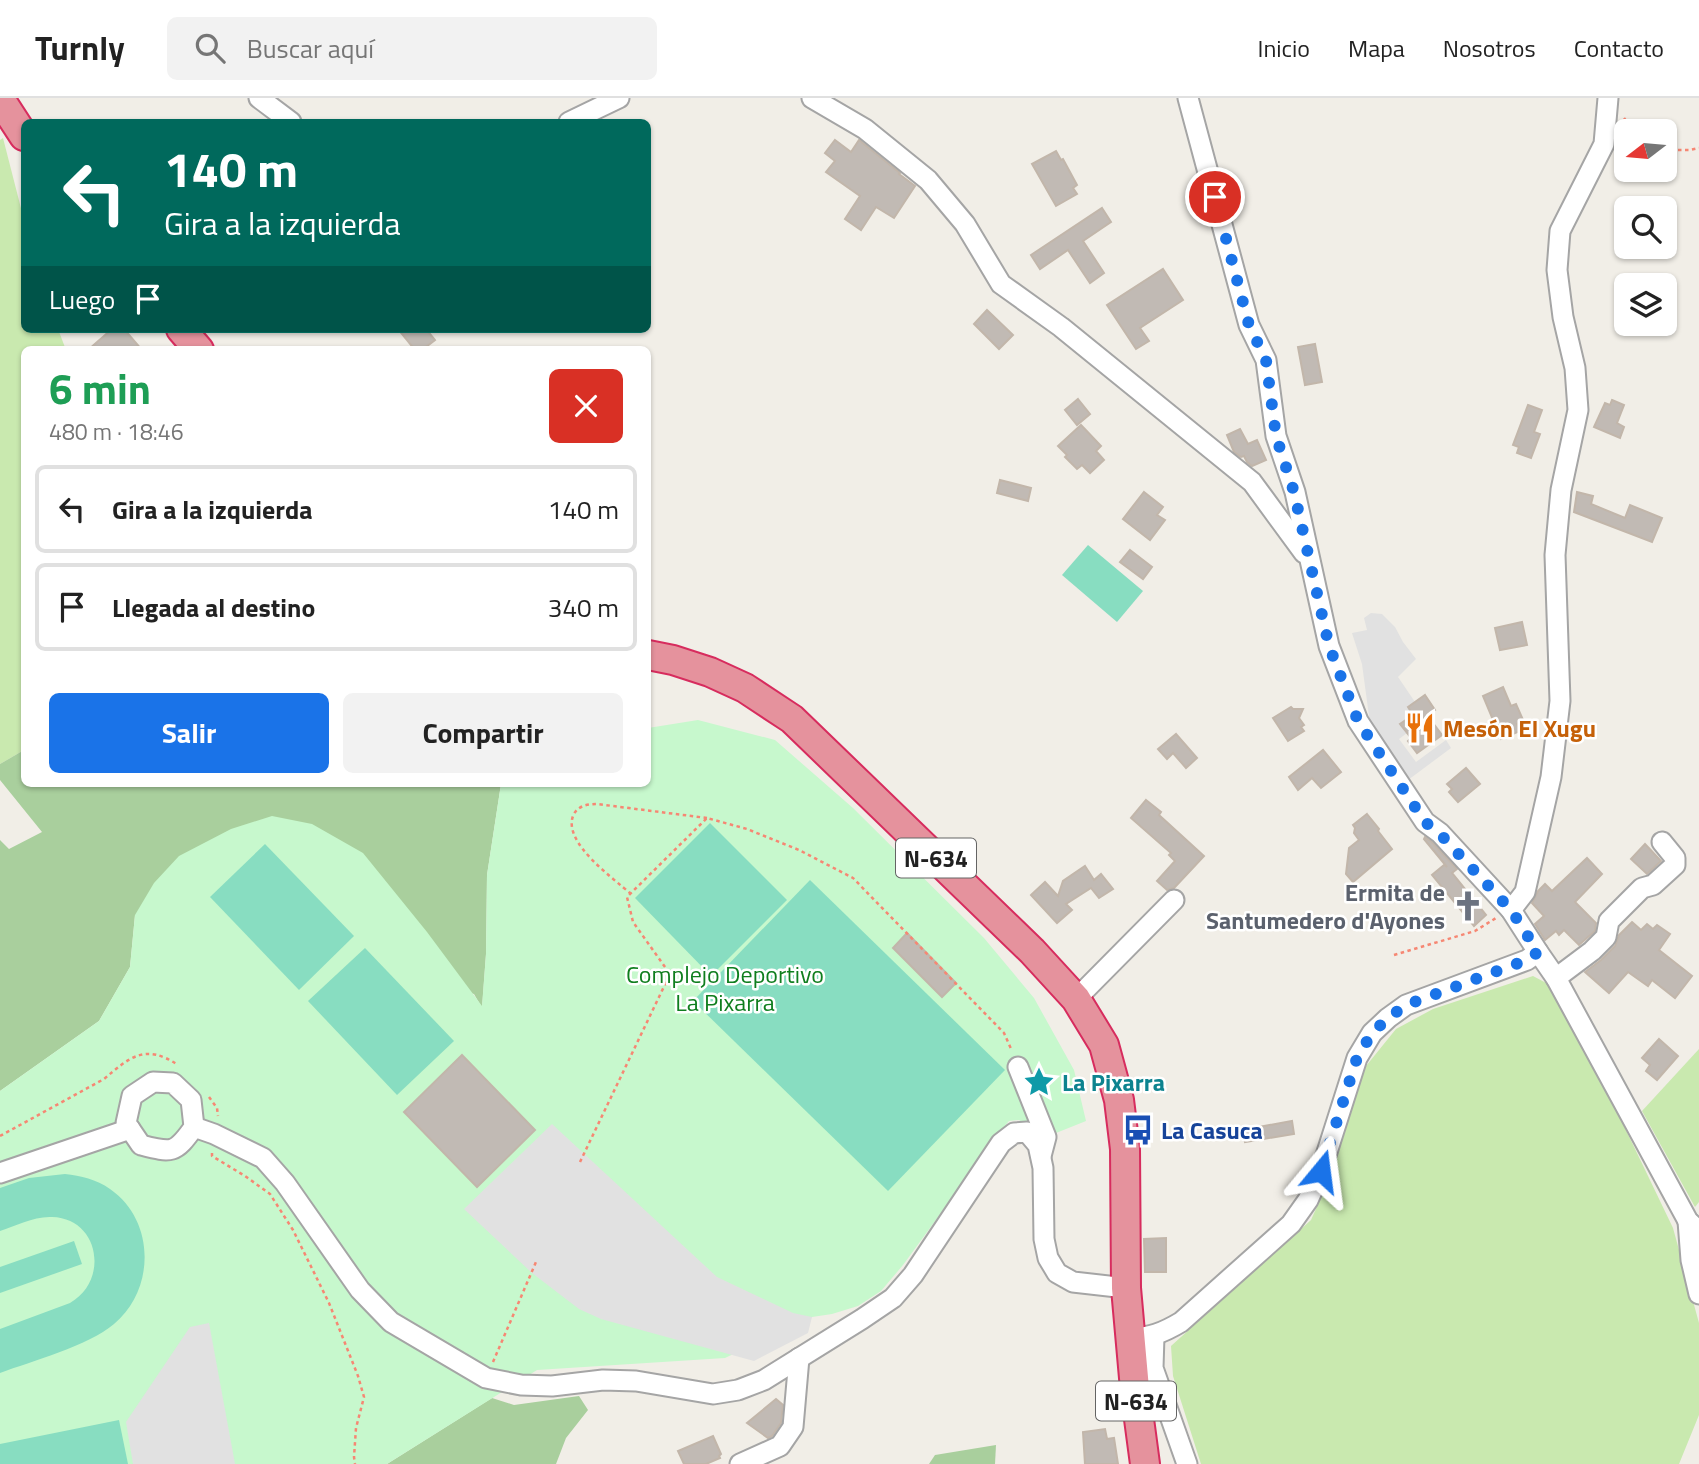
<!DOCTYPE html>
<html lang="es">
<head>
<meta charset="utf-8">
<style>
  body { margin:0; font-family:"Titillium Web",sans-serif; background:#f2f2f2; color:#222; height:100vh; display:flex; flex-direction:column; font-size:26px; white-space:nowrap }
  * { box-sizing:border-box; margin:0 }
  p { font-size:23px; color:#767676 }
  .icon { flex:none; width:38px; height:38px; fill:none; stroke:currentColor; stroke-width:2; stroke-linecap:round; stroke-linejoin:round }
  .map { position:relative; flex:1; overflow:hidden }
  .sheet { position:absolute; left:21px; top:248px; width:630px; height:441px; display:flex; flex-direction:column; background:#fff; border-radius:10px; box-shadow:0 2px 5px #0004 }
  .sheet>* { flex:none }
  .guide { position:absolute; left:21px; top:21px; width:630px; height:214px; border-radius:10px; box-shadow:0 2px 5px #0004; background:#00695c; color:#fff; overflow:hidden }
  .needle { width:46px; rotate:254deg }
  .fabs { position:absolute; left:1614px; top:21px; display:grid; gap:14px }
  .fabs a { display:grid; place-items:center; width:63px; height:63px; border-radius:10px; background:#fff; box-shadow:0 2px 5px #0004; font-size:35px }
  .pin { position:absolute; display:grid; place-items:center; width:60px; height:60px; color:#fff; margin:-30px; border:4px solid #fff; border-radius:50%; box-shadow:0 2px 7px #0007 }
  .me { position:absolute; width:77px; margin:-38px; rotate:16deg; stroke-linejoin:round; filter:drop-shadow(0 0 5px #0008) }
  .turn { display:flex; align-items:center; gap:24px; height:147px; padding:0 28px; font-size:32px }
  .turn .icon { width:91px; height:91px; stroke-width:2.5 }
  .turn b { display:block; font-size:49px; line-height:60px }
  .then { display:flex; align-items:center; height:66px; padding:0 28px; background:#0003; gap:14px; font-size:26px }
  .round { display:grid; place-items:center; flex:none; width:74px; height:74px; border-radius:10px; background:#f2f2f2 }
  .head { display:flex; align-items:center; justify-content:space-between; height:119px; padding:0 28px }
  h1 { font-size:42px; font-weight:700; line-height:52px; color:#1e9e55 }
  .primary-button { display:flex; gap:14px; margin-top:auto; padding:14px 28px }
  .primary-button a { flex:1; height:80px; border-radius:10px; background:#1a73e8; color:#fff; font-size:28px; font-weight:700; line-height:80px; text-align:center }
  .primary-button a+a { background:#f2f2f2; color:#222 }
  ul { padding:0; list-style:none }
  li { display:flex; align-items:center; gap:21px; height:88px; margin:0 14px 10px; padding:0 14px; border:4px solid #e0e0e0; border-radius:10px }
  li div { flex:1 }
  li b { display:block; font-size:26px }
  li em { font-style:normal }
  header { display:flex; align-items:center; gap:42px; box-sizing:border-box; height:98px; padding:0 35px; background:#fff; border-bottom:2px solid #e0e0e0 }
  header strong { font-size:33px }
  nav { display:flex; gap:38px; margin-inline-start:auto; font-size:24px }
  .search { width:490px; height:63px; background:#f2f2f2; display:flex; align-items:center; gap:18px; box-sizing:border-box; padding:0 24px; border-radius:10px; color:#767676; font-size:26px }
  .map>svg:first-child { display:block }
  .grass { fill:#c9e9af }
  .forest { fill:#a9cf9d }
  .park { fill:#c7f8cd }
  .pitch { fill:#88ddc1 }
  .parking { fill:#e1e1e1 }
  .building { fill:#c1bab4; stroke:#c2b6aa; stroke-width:2 }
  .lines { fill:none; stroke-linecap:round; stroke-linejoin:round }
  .minor-casing { stroke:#a5a5a5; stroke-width:23 }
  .highway-casing { stroke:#d72c5e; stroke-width:32 }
  .path { stroke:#f68773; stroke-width:2.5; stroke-dasharray:3.5 3.5; stroke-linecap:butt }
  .minor { stroke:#fff; stroke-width:19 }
  .highway { stroke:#e5929d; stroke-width:28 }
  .route { stroke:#1a73e8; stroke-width:12; stroke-dasharray:0 21.6 }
  .labels { text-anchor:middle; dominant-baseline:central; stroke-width:5; stroke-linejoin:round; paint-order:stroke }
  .shield { fill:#fff; stroke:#646464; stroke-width:2 }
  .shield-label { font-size:23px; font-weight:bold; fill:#212121 }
  .food-label { font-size:24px; font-weight:bold; fill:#c56008; stroke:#fff; text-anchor:start }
  .worship-label { font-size:24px; font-weight:bold; fill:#5b616d; stroke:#fff; text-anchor:end }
  .park-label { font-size:24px; fill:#0f7e1e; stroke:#fff }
  .culture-label { font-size:24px; font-weight:bold; fill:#0d838f; stroke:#fff; text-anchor:start }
  .transit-label { font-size:24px; font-weight:bold; fill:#164399; stroke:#fff; text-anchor:start }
</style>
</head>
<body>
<header>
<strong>Turnly</strong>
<div class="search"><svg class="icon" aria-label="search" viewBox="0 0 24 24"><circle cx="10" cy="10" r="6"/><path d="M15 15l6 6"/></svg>Buscar aquí</div>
<nav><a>Inicio</a><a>Mapa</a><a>Nosotros</a><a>Contacto</a></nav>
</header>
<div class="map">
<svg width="1699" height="1366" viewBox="0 0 1699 1366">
  <rect width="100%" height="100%" fill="#f1eee7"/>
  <g class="grass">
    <path d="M3,40L24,122V231H58L66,252H24V652L0,666V42Z"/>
    <path d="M1533,878L1550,887L1624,1028L1673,1130L1699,1225V1317L1679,1366H1201L1173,1278L1171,1248L1311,1122L1327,1086L1366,968L1396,931L1433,911Z"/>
    <path d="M1699,951V1104L1695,1109L1642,1013Z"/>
  </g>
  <g class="forest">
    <path d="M24,652V686H501L487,777L486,856L482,910L474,896L135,817L130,869L99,923L0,993V742L9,751L42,734L0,682V666Z"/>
    <path d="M579,1298L588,1312L566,1340L556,1366H387L492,1300L514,1307Z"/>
    <path d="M996,1347L995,1366H929L935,1357Z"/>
  </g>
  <path class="park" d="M698,622L775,642L853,710L984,840L1034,900L1074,972L1086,1023L1046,1039L1019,1022L1009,1023L1003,1030L903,1167L881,1193L858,1208L832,1216L812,1219L725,1260L537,1272L387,1366H0V993L99,923L130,869L135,817L154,785L179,758L231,731L272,718L312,726L363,755L427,834L482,908L486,856L487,777L501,686H648V630Z"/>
  <g class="pitch">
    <path d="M1088,447L1143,493L1117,524L1062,477Z"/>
    <path d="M710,725L787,802L711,878L635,800Z"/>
    <path d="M265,746L354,838L299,892L210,799Z"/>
    <path d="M810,782L1005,972L888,1093L693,903Z"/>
    <path d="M365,850L454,943L397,997L308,903Z"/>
    <path d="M65,1076C81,1078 96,1081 110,1091C156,1123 155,1192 114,1226C88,1248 32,1263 0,1275V1231L70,1205C110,1182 99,1120 52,1119C34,1118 16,1128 0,1133V1090L29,1080Z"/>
    <path d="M74,1143L82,1166L0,1195V1169Z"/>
    <path d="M119,1322L128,1366H0V1346Z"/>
  </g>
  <g class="parking">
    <path d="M1371,515L1382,516L1395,529L1403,544L1416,561L1398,579L1415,604L1408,609L1413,617L1401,626L1407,635L1399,641L1416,664L1446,642L1451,650L1404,685L1371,633L1362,566L1352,535L1367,532L1364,520Z"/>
    <path d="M552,1026L717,1179L793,1215L812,1219L808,1235L754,1263L601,1221L579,1211L532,1175L464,1111Z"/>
    <path d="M209,1225L235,1366H133L126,1324L190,1229Z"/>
  </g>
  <g class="building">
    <path d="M835,42L851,54L859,42L900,75L899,76L915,88L894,120L876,109L861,132L845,121L860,98L826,74L835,63L825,55Z"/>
    <path d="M1056,53L1061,62L1063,61L1077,87L1073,90L1077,96L1056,108L1032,66Z"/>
    <path d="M1102,110L1111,124L1083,143L1104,175L1090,185L1068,152L1040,171L1031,157Z"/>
    <path d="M1163,171L1183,202L1140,230L1149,243L1136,251L1107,207Z"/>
    <path d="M987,212L1013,237L999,251L974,226Z"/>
    <path d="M112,231H124L142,252H88Z"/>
    <path d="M398,231H426L435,242L422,252H415Z"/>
    <path d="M1315,246L1322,284L1305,287L1298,249Z"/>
    <path d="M1078,301L1090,316L1077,327L1065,312Z"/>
    <path d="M1612,302L1624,307L1617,325L1624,329L1620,340L1594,329L1605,305L1610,307Z"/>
    <path d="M1528,307L1542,312L1534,334L1540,336L1531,360L1517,355L1519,349L1513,347Z"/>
    <path d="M1081,327L1101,348L1096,353L1104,362L1090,375L1082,367L1077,371L1065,359L1067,357L1058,348Z"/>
    <path d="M1240,331L1248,346L1257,342L1266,362L1252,368L1247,364L1244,358L1241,359L1234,354L1227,337Z"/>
    <path d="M1000,382L1031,390L1028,403L997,395Z"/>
    <path d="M1144,394L1163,409L1157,417L1165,422L1150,442L1123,421Z"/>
    <path d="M1577,394L1593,398L1591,406L1625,420L1630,407L1662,420L1652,444L1574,414Z"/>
    <path d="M1130,452L1152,469L1143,481L1120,464Z"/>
    <path d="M1522,524L1527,547L1500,552L1495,530Z"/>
    <path d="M1503,589L1511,608L1516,606L1524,624L1517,626L1520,633L1501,641L1483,598Z"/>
    <path d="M1425,597L1435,612L1427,617L1442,637L1417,655L1408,643L1411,640L1400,626L1413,617L1408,609Z"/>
    <path d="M1291,609L1293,611H1303L1299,620L1304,627L1301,629L1304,633L1288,643L1273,620Z"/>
    <path d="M1176,636L1197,660L1186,670L1173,655L1167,661L1158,651Z"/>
    <path d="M1323,652L1341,674L1321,690L1312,680L1298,692L1289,679Z"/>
    <path d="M1466,670L1480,686L1458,704L1449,694L1452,691L1447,686Z"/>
    <path d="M1146,702L1161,714L1159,717L1204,758L1174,790L1167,792L1157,783L1175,763L1169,757L1171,755L1131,720Z"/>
    <path d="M1367,716L1379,731L1378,733L1392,751L1353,784L1346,776L1349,750L1359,742L1354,735L1355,730L1353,727Z"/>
    <path d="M1425,739L1432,744L1457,771L1452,775L1486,817L1474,828L1432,777L1444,767L1447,769L1424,741Z"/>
    <path d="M1645,746L1661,763L1647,776L1631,761Z"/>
    <path d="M1587,760L1602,776L1575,804L1596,825L1595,833L1579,847L1564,832L1559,837L1556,833L1545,842L1535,826L1544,818L1532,805L1538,793L1545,786L1552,793Z"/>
    <path d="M1085,768L1094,782L1101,776L1113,791L1099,800L1091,790L1066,806L1072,812L1057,825L1031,797L1045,784L1058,798L1063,783Z"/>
    <path d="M1632,824L1641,832L1647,826L1653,831L1657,827L1670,836L1659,852L1692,878L1675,900L1652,882L1648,888L1628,874L1609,895L1585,874L1601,862L1615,848L1619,837Z"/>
    <path d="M907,835L956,885L942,899L893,850Z"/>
    <path d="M1659,941L1678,958L1657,982L1646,973L1650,967L1642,960Z"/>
    <path d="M462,957L535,1032L477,1089L404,1014Z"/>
    <path d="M1292,1023L1294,1036L1245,1044L1242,1032Z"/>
    <path d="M1166,1140V1174H1145L1144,1141Z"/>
    <path d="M776,1301L783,1307L781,1325L772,1338L768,1340L747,1325Z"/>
    <path d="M1105,1331L1107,1341L1114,1340L1118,1366H1085L1083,1334Z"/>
    <path d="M713,1338L721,1356L719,1358L720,1360L706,1366H684L678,1353Z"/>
  </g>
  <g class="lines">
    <g class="minor-casing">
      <g id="minor">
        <path d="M259,0L291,24"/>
        <path d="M812,0L865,31L928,82L965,126L1001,186L1061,229L1252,384L1304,455"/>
        <path d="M1188,0L1249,227L1266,262L1276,338L1295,394L1329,548L1358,623L1425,724L1440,735L1511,812L1538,854L1556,880L1688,1123L1699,1133"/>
        <path d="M569,24L619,0"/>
        <path d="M1511,812L1525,794L1551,679L1560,603L1555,457L1561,392L1578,312L1575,270L1563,219L1557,172L1560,133L1604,46L1608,0"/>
        <path d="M1556,880L1592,853L1606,839L1609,823L1642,790L1653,787L1675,767V760L1662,744"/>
        <path d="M1076,901L1174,802"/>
        <path d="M1018,969L1046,1039L1041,1058"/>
        <path d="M153,984L173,985L191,1002L194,1029C175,1056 172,1055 141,1047L126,1025L132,998Z"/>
        <path d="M194,1029L214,1036L263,1060L285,1085L360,1192L391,1224L486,1280L521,1287L552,1288L603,1282L636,1283L713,1296L738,1292L764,1282L862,1221L893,1200L913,1177L1001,1045L1014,1035L1027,1034L1038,1047L1043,1070L1044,1141L1048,1160L1057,1175L1073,1184L1126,1190"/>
        <path d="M0,1075L130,1031"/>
        <path d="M1688,1123L1691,1162L1699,1196"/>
        <path d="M1154,1238L1153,1270L1187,1366"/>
        <path d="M1130,1241C1152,1238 1161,1236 1181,1224L1291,1126L1308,1102L1321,1073L1357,960L1372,935L1388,920L1406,907L1527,862L1538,854"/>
        <path d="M740,1366L780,1348L793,1329L799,1260"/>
      </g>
    </g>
    <g class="highway-casing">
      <g id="highway">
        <path d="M0,1L24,38"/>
        <path d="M181,231L199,252"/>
        <path d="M648,557L673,562L710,574L745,590L792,621L1032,853L1076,901L1104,947L1119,1002L1125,1051L1126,1190L1135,1291L1145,1366"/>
      </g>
    </g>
    <g class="path">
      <path d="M1624,20L1634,33"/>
      <path d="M1664,52H1690L1699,50"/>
      <path d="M631,796C613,780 563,745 573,718C577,708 587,706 597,706L707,720"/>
      <path d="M1394,857L1475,833L1496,820"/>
      <path d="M209,999L217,1010L218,1018"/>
      <path d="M0,1038L104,981C130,959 145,945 178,967"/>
      <path d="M212,1055V1058L245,1078L270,1096L293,1132L329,1205L358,1278L364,1299L356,1330L354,1359L355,1366"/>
      <path d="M580,1064L670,876L633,824L627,799L707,720L747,731L799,752L853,780L1004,935L1012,953"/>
      <path d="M493,1264L536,1164"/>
    </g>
    <use href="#minor" class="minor"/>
    <use href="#highway" class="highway"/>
  </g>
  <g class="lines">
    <path class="route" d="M1215,99L1249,227L1266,262L1276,338L1294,394L1329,548L1358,623L1425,724L1440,736L1511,812L1538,854L1527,862L1406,907L1388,920L1372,935L1357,960L1321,1073"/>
  </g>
  <defs>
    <g id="restaurant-bare" transform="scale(2.415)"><path d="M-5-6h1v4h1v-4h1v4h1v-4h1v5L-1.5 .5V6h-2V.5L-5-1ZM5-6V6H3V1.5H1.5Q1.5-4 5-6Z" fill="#e8710a" stroke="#fff" stroke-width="2.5" paint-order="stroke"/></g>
    <g id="church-bare" transform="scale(2.415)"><path d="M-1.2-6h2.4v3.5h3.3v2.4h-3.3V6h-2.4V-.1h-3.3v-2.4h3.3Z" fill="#6b7280" stroke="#fff" stroke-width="2.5" paint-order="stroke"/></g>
    <g id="sight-bare" transform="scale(2.415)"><path d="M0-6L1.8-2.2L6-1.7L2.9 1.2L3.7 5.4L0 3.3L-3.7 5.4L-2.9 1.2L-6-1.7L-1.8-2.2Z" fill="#0f9aa8" stroke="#fff" stroke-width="2.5" paint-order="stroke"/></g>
    <g id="bus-bare" transform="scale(2.415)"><path d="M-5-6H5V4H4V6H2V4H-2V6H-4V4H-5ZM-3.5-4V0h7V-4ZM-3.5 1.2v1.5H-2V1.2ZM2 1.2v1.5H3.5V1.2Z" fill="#1a4fb4" stroke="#fff" stroke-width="2.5" paint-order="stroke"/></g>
  </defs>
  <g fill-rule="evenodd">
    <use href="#restaurant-bare" x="1420" y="630"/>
    <use href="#church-bare" x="1468" y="808"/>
    <use href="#sight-bare" x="1039" y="984"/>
    <use href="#bus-bare" x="1138" y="1032"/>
  </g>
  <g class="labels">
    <g class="shield">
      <rect x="896" y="740.5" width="80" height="39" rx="5"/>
      <rect x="1096" y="1283.5" width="80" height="39" rx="5"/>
    </g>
    <g class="shield-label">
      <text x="936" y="760">N-634</text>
      <text x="1136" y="1303">N-634</text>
    </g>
    <g class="food-label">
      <text x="1443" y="630">Mesón El Xugu</text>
    </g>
    <g class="worship-label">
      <text x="1445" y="794">Ermita de<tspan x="1445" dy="28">Santumedero d'Ayones</tspan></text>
    </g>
    <g class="park-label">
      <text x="725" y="876">Complejo Deportivo<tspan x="725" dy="28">La Pixarra</tspan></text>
    </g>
    <g class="culture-label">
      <text x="1062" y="984">La Pixarra</text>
    </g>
    <g class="transit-label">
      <text x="1161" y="1032">La Casuca</text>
    </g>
  </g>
</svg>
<div class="fabs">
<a><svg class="needle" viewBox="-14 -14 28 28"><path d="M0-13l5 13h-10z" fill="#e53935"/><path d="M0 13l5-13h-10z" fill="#767676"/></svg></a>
<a><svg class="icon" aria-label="search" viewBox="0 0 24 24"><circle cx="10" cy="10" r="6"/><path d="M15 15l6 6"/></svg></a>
<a><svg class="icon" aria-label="layers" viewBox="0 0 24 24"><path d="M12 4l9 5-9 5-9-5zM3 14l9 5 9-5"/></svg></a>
</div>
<div class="pin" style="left:1215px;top:99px;background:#d93025"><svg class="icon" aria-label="arrive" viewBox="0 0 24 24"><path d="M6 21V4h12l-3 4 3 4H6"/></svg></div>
<svg class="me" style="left:1321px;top:1073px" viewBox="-20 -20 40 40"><path d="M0-17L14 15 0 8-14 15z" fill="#1a73e8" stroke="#fff" stroke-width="4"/></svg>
<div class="guide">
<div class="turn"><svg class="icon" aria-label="left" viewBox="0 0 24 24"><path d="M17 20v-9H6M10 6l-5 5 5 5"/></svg><div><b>140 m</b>Gira a la izquierda</div></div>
<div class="then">Luego<svg class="icon" aria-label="arrive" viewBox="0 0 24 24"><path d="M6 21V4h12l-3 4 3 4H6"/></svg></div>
</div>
<section class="sheet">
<div class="head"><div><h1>6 min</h1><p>480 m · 18:46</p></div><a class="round" style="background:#d93025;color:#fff"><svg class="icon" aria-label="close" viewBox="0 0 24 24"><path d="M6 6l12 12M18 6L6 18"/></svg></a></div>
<ul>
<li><svg class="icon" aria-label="left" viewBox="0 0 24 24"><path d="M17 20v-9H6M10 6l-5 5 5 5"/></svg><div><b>Gira a la izquierda</b></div><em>140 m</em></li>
<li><svg class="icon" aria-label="arrive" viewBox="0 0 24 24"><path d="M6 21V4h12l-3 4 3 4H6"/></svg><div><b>Llegada al destino</b></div><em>340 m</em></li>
</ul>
<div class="primary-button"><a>Salir</a><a>Compartir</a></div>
</section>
</div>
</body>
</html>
